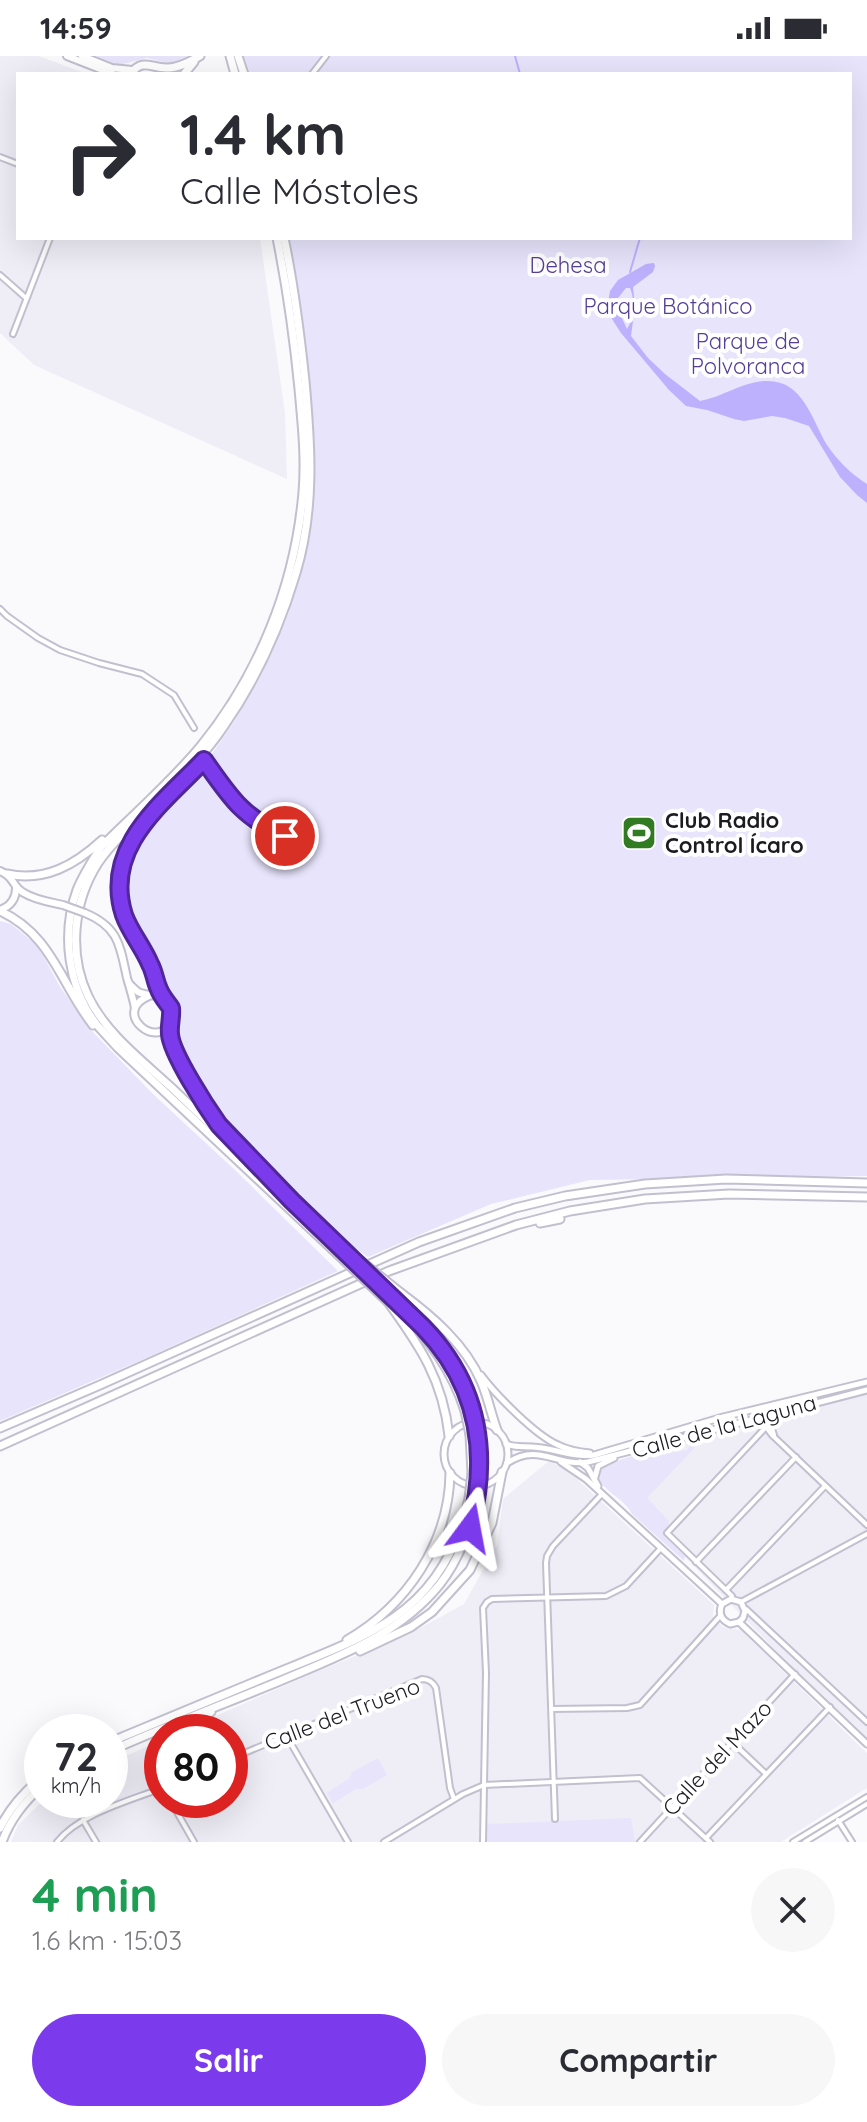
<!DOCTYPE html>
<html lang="es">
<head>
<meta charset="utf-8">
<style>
  body { margin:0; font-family:Quicksand,sans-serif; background:#f7f7f7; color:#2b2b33; height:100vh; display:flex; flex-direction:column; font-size:30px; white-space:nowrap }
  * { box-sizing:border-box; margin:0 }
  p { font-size:26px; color:#7c7c81 }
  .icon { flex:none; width:44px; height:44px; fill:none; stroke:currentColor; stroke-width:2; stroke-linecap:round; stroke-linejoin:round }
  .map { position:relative; height:1786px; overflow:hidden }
  .sheet { display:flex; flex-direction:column; background:#fff; flex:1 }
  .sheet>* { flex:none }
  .hud { position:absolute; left:16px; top:16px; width:836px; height:168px; border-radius:0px; box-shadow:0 8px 32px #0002; background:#fff; color:#2b2b33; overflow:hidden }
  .speed { position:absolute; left:24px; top:1658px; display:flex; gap:16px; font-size:40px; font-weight:700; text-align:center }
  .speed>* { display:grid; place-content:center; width:104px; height:104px; border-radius:50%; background:#fff; box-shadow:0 8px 32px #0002; line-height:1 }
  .speed small { font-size:20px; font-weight:400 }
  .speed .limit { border:12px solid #d22; background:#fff; color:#111 }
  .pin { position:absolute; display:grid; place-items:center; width:68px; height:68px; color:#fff; margin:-34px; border:4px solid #fff; border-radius:50%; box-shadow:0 2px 8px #0007 }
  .me { position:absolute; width:88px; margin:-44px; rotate:13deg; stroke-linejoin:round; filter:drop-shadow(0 0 6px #0008) }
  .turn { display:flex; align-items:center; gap:28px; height:168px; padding:0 32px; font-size:36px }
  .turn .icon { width:104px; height:104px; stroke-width:2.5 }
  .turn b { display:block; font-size:56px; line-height:68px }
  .round { display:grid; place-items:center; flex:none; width:84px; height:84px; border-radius:42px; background:#f7f7f7 }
  .head { display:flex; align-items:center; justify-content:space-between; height:136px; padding:0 32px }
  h1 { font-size:48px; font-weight:700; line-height:60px; color:#1e9e55 }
  .button { display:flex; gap:16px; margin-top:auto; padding:16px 32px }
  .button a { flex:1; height:92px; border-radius:48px; background:#7c3aed; color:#fff; font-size:32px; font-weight:700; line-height:92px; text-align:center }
  .button a+a { background:#f7f7f7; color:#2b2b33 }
  .status { display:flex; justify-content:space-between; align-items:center; height:56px; padding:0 40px; background:#fff; direction:ltr }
  .status svg { height:22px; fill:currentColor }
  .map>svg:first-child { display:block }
  .built { fill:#efeef7 }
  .green { fill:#e7e4fc }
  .water { fill:#bdb1fe; fill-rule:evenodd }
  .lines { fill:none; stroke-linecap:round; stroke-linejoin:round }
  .stream { stroke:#bdb1fe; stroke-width:2 }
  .street-casing { stroke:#c2c0cf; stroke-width:8 }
  .secondary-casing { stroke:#c2c0cf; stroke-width:9 }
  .primary-casing { stroke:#c2c0cf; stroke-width:10 }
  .highway-casing { stroke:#c2c0cf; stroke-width:11 }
  .street { stroke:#fff; stroke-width:4 }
  .secondary { stroke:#fff; stroke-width:5 }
  .primary { stroke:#fff; stroke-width:6 }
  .highway { stroke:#fff; stroke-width:7 }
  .primary-bridge-casing { stroke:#c2c0cf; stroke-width:10; stroke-linecap:butt }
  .highway-bridge-casing { stroke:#c2c0cf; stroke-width:11; stroke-linecap:butt }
  .primary-bridge { stroke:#fff; stroke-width:6 }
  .highway-bridge { stroke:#fff; stroke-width:7 }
  .route-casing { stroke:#51269a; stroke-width:20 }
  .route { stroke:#7c3aed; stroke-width:14 }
  .labels { text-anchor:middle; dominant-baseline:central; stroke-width:8; stroke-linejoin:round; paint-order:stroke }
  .park-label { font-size:22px; fill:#543e97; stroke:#fff }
  .poi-label { font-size:22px; font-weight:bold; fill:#1c1b21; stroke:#fff; text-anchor:start }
  .street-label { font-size:22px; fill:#1c1b21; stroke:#fff }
</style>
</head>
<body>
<div class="status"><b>14:59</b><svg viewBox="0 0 49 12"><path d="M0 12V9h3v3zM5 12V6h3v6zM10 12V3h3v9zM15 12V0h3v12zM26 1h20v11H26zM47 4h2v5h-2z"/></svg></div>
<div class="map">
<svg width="867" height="1786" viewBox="0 0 867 1786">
  <rect width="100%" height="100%" fill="#fafafd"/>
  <g class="built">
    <path d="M0,0H39L87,18H18V182H260L285,357L287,423L34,309L0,277Z"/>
    <path d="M867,1337V1689L598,1411L705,1375Z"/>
    <path d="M549,1405L573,1417L578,1424L714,1549L713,1561L723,1571L741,1574L867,1697V1732L781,1786H11L18,1769L44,1744H110V1707L162,1684V1744H230V1676H179L309,1619L409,1578L464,1548L497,1489L503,1443Z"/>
  </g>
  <g class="green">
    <path d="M96,0H187L171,8L147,2L119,9Z"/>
    <path d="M244,0H867V1120L590,1124L491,1148L368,1201L344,1184L273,1119L232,1080L213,1057L175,989L172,974L176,962L174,949L160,932L129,865L123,846V816L129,793L151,763L209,702L234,666L264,612L289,556L308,483L314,372L307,307L287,182H850V18H250Z"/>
    <path d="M0,865L11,868L38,890L59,929L88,971L154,1039L236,1115L338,1215L146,1302L0,1365Z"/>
    <path d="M704,1382L647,1442L669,1465C665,1485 671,1486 685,1500L684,1505L632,1458C623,1440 601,1436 597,1417L602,1410L640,1398L647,1401L687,1394L694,1383Z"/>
    <path d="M378,1702L387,1719L363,1733H356L333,1747L327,1737L350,1722L351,1717Z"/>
    <path d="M631,1762L635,1786H487V1768Z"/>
  </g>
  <path class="water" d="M654,207L655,210L653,216L633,231L635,250L631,280L648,302L665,318L700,345C723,341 742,326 766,325C803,324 811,362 827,389C836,403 852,419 867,428V447L857,439L840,421L809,370L785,362L772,360L744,365L734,363L707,354L686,350L669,334L621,277L612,263L608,247L610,235L618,224L646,208ZM626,232H630C635,243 634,263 627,273L620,258L618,242Z"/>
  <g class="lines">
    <g class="stream">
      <path d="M515,0L520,18"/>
      <path d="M630,216L640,182"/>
    </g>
    <g class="street-casing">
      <g id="street">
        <path d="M312,18L326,0"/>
        <path d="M0,101L18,108"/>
        <path d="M0,219L26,242"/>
        <path d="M13,278L50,182"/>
        <path d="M0,553L7,560L38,582L60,594L99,607L142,618L174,639L194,672"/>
        <path d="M204,704L238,751L256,765L285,780"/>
        <path d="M779,1349L767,1356L766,1371L772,1379L867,1469"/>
        <path d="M774,1379L771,1370L776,1358"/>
        <path d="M696,1506L796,1401"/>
        <path d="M726,1534L825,1430"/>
        <path d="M731,1543L732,1540L667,1477L766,1371"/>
        <path d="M741,1546L867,1478"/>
        <path d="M746,1553L867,1666"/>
        <path d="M552,1653L627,1652L640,1649L721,1559"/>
        <path d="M286,1679L348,1786"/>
        <path d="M732,1686L766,1718"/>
        <path d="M230,1703L422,1623C428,1623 433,1626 436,1632L450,1732L454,1743"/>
        <path d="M170,1744L194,1786"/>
        <path d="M555,1763L546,1507L547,1500L553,1490L602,1438"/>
        <path d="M83,1764L96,1786"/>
        <path d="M838,1764L852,1786"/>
        <path d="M706,1782L830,1651"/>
        <path d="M57,1786C79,1758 129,1745 162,1732"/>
        <path d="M384,1786L463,1738L484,1729L640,1722L710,1786"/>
        <path d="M483,1786L486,1617L483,1552L487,1546L492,1543L606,1540L626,1530L661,1492"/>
        <path d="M640,1786L795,1618"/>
        <path d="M793,1786L867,1741"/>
        <path d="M805,1786L867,1748"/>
      </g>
    </g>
    <g class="secondary-casing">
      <g id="secondary">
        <path d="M481,1319C496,1339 535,1379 558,1389C568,1394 579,1396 590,1397"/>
        <circle cx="476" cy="1398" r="32"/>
        <path d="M506,1388C516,1392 523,1390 533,1391C554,1392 572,1402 594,1399L723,1361L867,1326"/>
        <path d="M561,1406L586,1423L722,1548"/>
        <path d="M580,1406L588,1412L598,1430"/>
        <path d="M507,1407C539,1386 556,1411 588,1406L867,1334"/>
        <path d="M595,1421L598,1410L614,1402"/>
        <path d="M722,1548L731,1543L741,1546L745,1555L743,1562L739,1566"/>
        <path d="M722,1548C718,1557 721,1564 730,1568L739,1566"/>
        <path d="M739,1566L867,1688"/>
      </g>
    </g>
    <g class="primary-casing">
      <g id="primary">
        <path d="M67,0L113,18"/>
        <path d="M82,0L112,12L132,14"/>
        <path d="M0,815C15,821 12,831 24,837C35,844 50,846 63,849"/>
        <path d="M0,854C11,850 16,843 16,832"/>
        <path d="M85,857C119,871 120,890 127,922C130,932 133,942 135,952"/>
        <path d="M129,927C130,929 136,934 138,936C148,941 160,937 167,946C171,951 173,958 171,964C159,997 110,956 149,940"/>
      </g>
    </g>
    <g class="highway-casing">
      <g id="highway">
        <path d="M230,0L235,18"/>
        <path d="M238,0L244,18"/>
        <path d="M130,18C144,1 151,13 168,12C179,12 191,5 200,0"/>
        <path d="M184,18L194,6"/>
        <path d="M277,182C287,232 294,282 299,333C302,367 306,401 303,436C295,529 259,619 200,691C170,727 134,758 101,791C92,805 83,819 77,834C61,878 68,932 97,969C104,977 111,984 118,992L332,1193"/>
        <path d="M284,182C294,229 300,277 305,325C311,390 315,454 296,517C280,571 256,624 224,670C204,700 178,725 152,751C133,768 112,786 98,807C73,846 68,898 88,940C106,978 143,1005 173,1033C231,1089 290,1144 349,1199"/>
        <path d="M7,818C45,826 75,809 102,784"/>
        <path d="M0,855C52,879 60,927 93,969"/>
        <path d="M163,943C158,931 156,919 150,908C143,891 130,876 124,858C107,806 137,774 171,739"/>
        <path d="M171,964L169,975L173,989L198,1037L219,1069L240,1091"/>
        <path d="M540,1167L560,1163"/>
        <path d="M401,1237C432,1260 465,1288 481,1325C488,1341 491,1358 497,1374"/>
        <path d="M394,1242C429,1275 457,1306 473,1353"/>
        <path d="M388,1246C420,1290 443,1324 449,1380"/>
        <path d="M399,1255C429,1281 453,1317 465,1355"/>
        <path d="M0,1372L100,1329L419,1186L515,1152L565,1140L645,1128L726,1123L867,1127"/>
        <path d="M477,1378L480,1419"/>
        <path d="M470,1379L472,1417"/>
        <path d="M0,1390L389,1215L516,1169L570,1155L645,1143L729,1138L867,1141"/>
        <path d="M347,1584C407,1549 449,1487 450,1417"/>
        <path d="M360,1595L411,1571L432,1556L470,1514L492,1467L502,1416"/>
        <path d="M201,1676V1665L211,1656"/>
        <path d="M110,1686C163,1664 216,1642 269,1620C370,1578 440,1561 469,1443"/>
        <path d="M110,1695C166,1670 224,1648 280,1625C339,1600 399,1579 440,1528C460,1503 469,1473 477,1444"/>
        <path d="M0,1772C10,1751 24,1736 42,1721"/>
        <path d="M2,1786C10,1764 25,1745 42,1730"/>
      </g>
    </g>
    <use href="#street" class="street"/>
    <use href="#secondary" class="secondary"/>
    <use href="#primary" class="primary"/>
    <use href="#highway" class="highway"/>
    <g class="primary-bridge-casing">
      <path id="primary-bridge" d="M63,849L85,857"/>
    </g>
    <g class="highway-bridge-casing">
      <g id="highway-bridge">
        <path d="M332,1193L388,1246"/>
        <path d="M349,1199L361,1205L401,1237"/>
        <path d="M364,1213L394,1242"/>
        <path d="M473,1353L477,1378"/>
        <path d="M465,1355L470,1379"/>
        <path d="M469,1443L472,1417"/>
        <path d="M477,1444L480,1419"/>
      </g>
    </g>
    <use href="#primary-bridge" class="primary-bridge"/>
    <use href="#highway-bridge" class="highway-bridge"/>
  </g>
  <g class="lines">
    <g class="route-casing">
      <path id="route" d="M285,780C242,761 230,741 204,704C163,747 102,791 124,859C130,876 143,891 150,908C154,915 155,924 158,931C161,940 166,945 171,952C172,961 169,969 170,978C171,997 207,1052 219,1069L292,1145L423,1271C478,1328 490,1397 470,1472"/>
    </g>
    <use href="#route" class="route"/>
  </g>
  <defs>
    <g id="stadium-square" transform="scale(1.8)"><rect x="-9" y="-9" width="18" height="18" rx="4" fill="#317b22" stroke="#fff"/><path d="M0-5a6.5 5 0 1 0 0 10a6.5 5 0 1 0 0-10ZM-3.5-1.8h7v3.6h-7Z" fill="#fff"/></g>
  </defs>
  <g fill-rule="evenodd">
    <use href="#stadium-square" x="639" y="777"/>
  </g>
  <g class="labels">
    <g class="park-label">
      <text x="568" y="209">Dehesa</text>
      <text x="668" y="250">Parque Botánico</text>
      <text x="748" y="285">Parque de<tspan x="748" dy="25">Polvoranca</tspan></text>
    </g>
    <g class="poi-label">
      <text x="665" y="764">Club Radio<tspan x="665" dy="25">Control Ícaro</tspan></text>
    </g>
    <g class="street-label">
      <text transform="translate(724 1370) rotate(-15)">Calle de la Laguna</text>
      <text transform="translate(342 1658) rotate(-21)">Calle del Trueno</text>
      <text transform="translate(717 1702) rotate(-47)">Calle del Mazo</text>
    </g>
  </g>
</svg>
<div class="speed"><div>72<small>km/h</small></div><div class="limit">80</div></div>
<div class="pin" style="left:285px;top:780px;background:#d93025"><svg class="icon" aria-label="arrive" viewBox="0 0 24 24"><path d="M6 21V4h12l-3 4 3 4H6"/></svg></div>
<svg class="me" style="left:470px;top:1472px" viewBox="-20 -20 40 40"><path d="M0-17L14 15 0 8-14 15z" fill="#7c3aed" stroke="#fff" stroke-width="4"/></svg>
<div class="hud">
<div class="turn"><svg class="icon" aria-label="right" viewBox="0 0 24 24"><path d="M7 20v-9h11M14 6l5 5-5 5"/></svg><div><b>1.4 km</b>Calle Móstoles</div></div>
</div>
</div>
<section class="sheet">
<div class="head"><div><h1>4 min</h1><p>1.6 km · 15:03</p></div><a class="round"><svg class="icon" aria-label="close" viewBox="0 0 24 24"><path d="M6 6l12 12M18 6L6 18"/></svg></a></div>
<div class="button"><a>Salir</a><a>Compartir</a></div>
</section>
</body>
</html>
